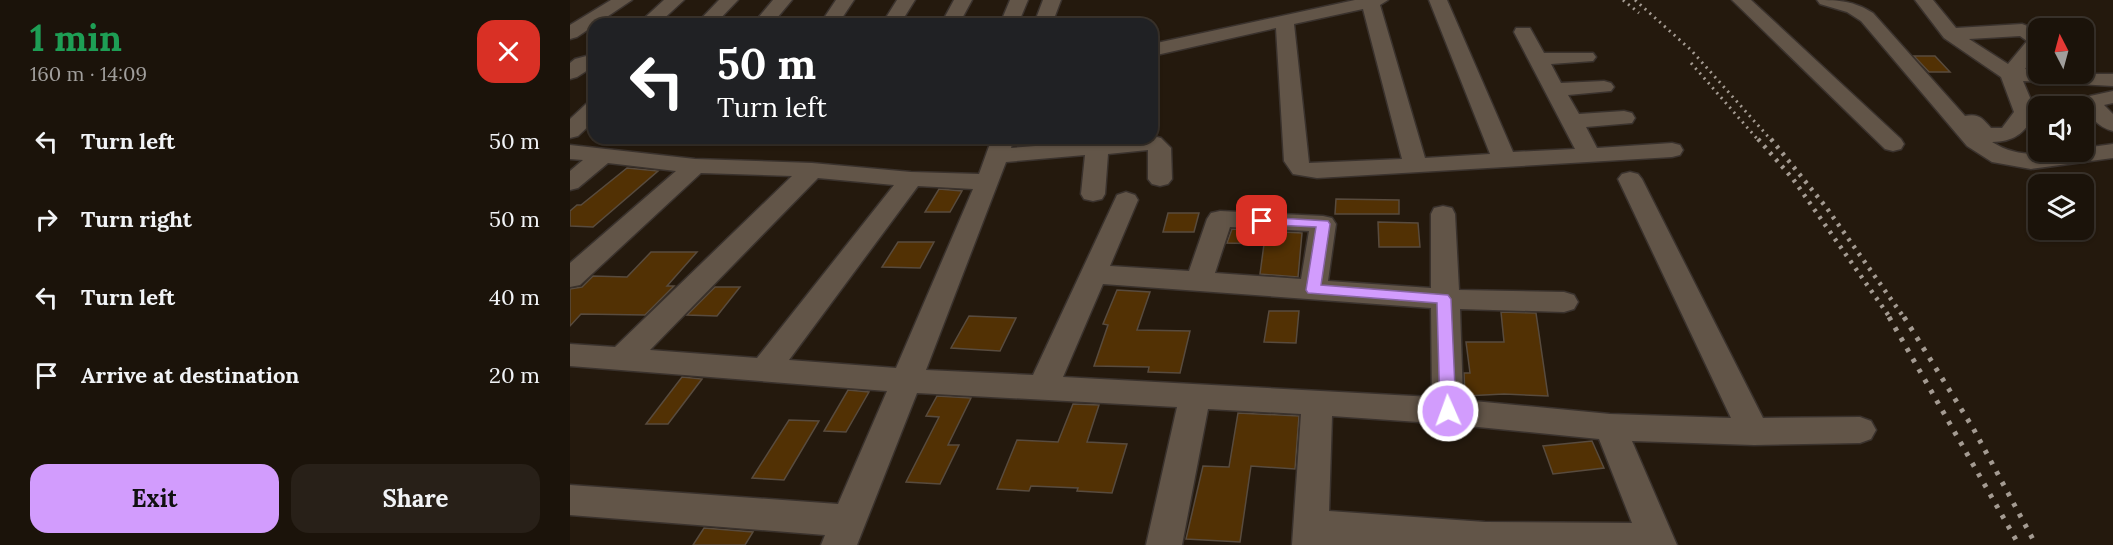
<!DOCTYPE html>
<html lang="en">
<head>
<meta charset="utf-8">
<style>
  body { margin:0; font-family:Lora,serif; background:#282018; color:#f1f3f6; height:100vh; display:flex; flex-direction:column; font-size:22px; white-space:nowrap }
  * { box-sizing:border-box; margin:0 }
  p { font-size:20px; color:#a09e9c }
  .icon { flex:none; width:33px; height:33px; fill:none; stroke:currentColor; stroke-width:2; stroke-linecap:round; stroke-linejoin:round }
  .map { position:relative; flex:1; overflow:hidden }
  .sheet { display:flex; flex-direction:column; background:#1b130a; width:570px }
  .sheet>* { flex:none }
  .top-card { position:absolute; left:18px; top:18px; width:570px; height:126px; border-radius:18px; box-shadow:0 2px 4px #0004,0 0 0 2px #39322b; background:#202124; color:#fff; overflow:hidden }
  .needle { width:39px; rotate:354deg }
  .tools { position:absolute; left:1458px; top:18px; display:grid; gap:12px }
  .tools a { display:grid; place-items:center; width:66px; height:66px; border-radius:12px; background:#1b130a; box-shadow:0 2px 4px #0004,0 0 0 2px #39322b; font-size:30px }
  .pin { position:absolute; display:grid; place-items:center; width:51px; height:51px; color:#fff; margin:-26px; border-radius:12px; box-shadow:0 3px 9px #0006 }
  .me { position:absolute; width:66px; margin:-33px; rotate:358deg; stroke-linejoin:round; filter:drop-shadow(0 0 4px #0008) }
  .turn { display:flex; align-items:center; gap:21px; height:126px; padding:0 30px; font-size:27px }
  .turn .icon { width:78px; height:78px; stroke-width:2.5 }
  .turn b { display:block; font-size:42px; line-height:51px }
  .round { display:grid; place-items:center; flex:none; width:63px; height:63px; border-radius:18px; background:#282018 }
  .head { display:flex; align-items:center; justify-content:space-between; height:102px; padding:0 30px }
  h1 { font-size:36px; font-weight:800; line-height:45px; color:#1e9e55 }
  .cta { display:flex; gap:12px; margin-top:auto; padding:12px 30px }
  .cta a { flex:1; height:69px; border-radius:18px; background:#d29cfd; color:#111; font-size:24px; font-weight:800; line-height:69px; text-align:center }
  .cta a+a { background:#282018; color:#f1f3f6 }
  ul { padding:0; list-style:none }
  li { display:flex; align-items:center; gap:18px; height:78px; padding:0 30px }
  li div { flex:1 }
  li b { display:block; font-size:22px }
  li em { font-style:normal }
  main { display:flex; flex:1; min-height:0 }
  .map>svg:first-child { display:block }
  .building { fill:#523104; stroke:#584b3e; stroke-width:1.5 }
  .lines { fill:none; stroke-linecap:round; stroke-linejoin:round }
  .minor-casing { stroke:#3a322d; stroke-width:3 }
  .minor { fill:#625548; fill-rule:evenodd }
  .rail-far2 { stroke:#a49b92; stroke-width:3; stroke-dasharray:2 4.5; stroke-linecap:butt }
  .rail-far1 { stroke:#a49b92; stroke-width:4.5; stroke-dasharray:3 6; stroke-linecap:butt }
  .rail { stroke:#a49b92; stroke-width:5; stroke-dasharray:4 8; stroke-linecap:butt }
  .route { fill:#d29cfd; stroke:#8865a4; stroke-width:1.5 }
</style>
</head>
<body>
<main>
<section class="sheet">
<div class="head"><div><h1>1 min</h1><p>160 m · 14:09</p></div><a class="round" style="background:#d93025;color:#fff"><svg class="icon" aria-label="close" viewBox="0 0 24 24"><path d="M6 6l12 12M18 6L6 18"/></svg></a></div>
<ul>
<li><svg class="icon" aria-label="left" viewBox="0 0 24 24"><path d="M17 20v-9H6M10 6l-5 5 5 5"/></svg><div><b>Turn left</b></div><em>50 m</em></li>
<li><svg class="icon" aria-label="right" viewBox="0 0 24 24"><path d="M7 20v-9h11M14 6l5 5-5 5"/></svg><div><b>Turn right</b></div><em>50 m</em></li>
<li><svg class="icon" aria-label="left" viewBox="0 0 24 24"><path d="M17 20v-9H6M10 6l-5 5 5 5"/></svg><div><b>Turn left</b></div><em>40 m</em></li>
<li><svg class="icon" aria-label="arrive" viewBox="0 0 24 24"><path d="M6 21V4h12l-3 4 3 4H6"/></svg><div><b>Arrive at destination</b></div><em>20 m</em></li>
</ul>
<div class="cta"><a>Exit</a><a>Share</a></div>
</section>
<div class="map">
<svg width="1543" height="545" viewBox="0 0 1543 545">
  <rect width="100%" height="100%" fill="#24190d"/>
  <g class="building">
    <path d="M1344,56H1365L1380,72H1359Z"/>
    <path d="M57,168L88,171L23,227L0,226V211L7,205H11Z"/>
    <path d="M369,189L392,191L380,212H355Z"/>
    <path d="M766,199L829,200V214H765Z"/>
    <path d="M598,213H629L624,232H593Z"/>
    <path d="M808,222L848,223L850,247H809Z"/>
    <path d="M662,229L732,233L728,277L690,274L694,244L657,243Z"/>
    <path d="M328,242H364L350,268L312,267Z"/>
    <path d="M81,252H127L97,286H104L75,315L11,314L0,326V289L12,287L23,276L57,277Z"/>
    <path d="M145,287H170L147,316L117,315Z"/>
    <path d="M547,290L580,292L567,330L620,331L610,373L578,372L579,367L524,366L538,325L533,324Z"/>
    <path d="M699,311H729L726,343L694,342Z"/>
    <path d="M931,312L966,313L978,396L934,394L895,396L894,373H900L896,342H934Z"/>
    <path d="M399,316L446,318L430,351L381,348Z"/>
    <path d="M112,377L132,379L98,424H76Z"/>
    <path d="M278,390L299,392L276,432L254,431Z"/>
    <path d="M367,396L401,398L378,445H389L370,484L336,482L369,417L356,416Z"/>
    <path d="M503,404L529,405L517,442L557,444L542,493L507,491L508,488L461,486L459,491L427,489L447,440L488,442Z"/>
    <path d="M668,413L729,416L725,469L681,466L670,542L616,539L633,466L659,467Z"/>
    <path d="M219,420L249,421L214,480L182,478Z"/>
    <path d="M1022,441L1034,468L983,474L973,446Z"/>
    <path d="M134,528L183,532L175,545H123Z"/>
  </g>
  <g class="lines">
    <g class="minor-casing">
      <g id="minor">
        <path d="M41,0H62L7,37L0,39V25Z"/>
        <path d="M94,0H114L88,24H68Z"/>
        <path d="M149,0H168L145,24H126Z"/>
        <path d="M203,0H222L202,24H183Z"/>
        <path d="M266,0H284L268,24H250Z"/>
        <path d="M327,0H345L330,24H312Z"/>
        <path d="M384,0H402L389,24H371Z"/>
        <path d="M440,0H458L448,24H430Z"/>
        <path d="M473,0H491L482,24H464Z"/>
        <path d="M785,0H818L810,5L855,158L920,154L859,0H877L943,152L1005,149L944,32L946,28H960L974,53H1023L1026,57L1023,61L981,64L991,83L1034,81L1041,83L1044,87L1041,91L998,95L1009,114L1054,111L1062,113L1065,118L1062,123L1016,127L1027,148L1102,143L1110,145L1113,150L1110,155L1102,157L747,178L723,174L714,161L706,28L582,56V44ZM793,9L832,159L739,163L724,24Z"/>
        <path d="M1162,0H1181L1331,139L1334,144L1331,149L1323,151L1315,149Z"/>
        <path d="M1247,0C1269,0 1284,1 1303,13L1395,116C1409,113 1413,119 1421,128H1432L1444,112L1431,77L1374,38L1345,0H1363L1386,28L1452,24L1468,30V52L1455,69L1468,70V74H1543V86L1453,81L1466,112C1456,132 1445,142 1422,142C1452,161 1479,152 1514,152V148L1543,144V158L1461,169L1422,162L1397,146L1291,21L1277,12L1250,4ZM1450,36L1457,41L1438,64L1399,39Z"/>
        <path d="M24,54V66L7,77L0,79V63L5,59Z"/>
        <path d="M1543,91V103L1534,105L1543,114V131C1527,127 1519,115 1510,103L1520,96Z"/>
        <path d="M24,103V121L8,136L0,138V119L16,104Z"/>
        <path d="M583,136L591,138L601,148L602,179L598,184L590,186L582,184L578,179V150L538,154L535,194L532,199L523,201L514,199L511,194L515,155L436,162L356,370L463,375L547,195L556,192L565,195L568,200L540,266L619,271L637,219L641,213L650,211L753,216L762,218L766,224L758,281L861,288V214L864,208L873,206L882,208L885,214L889,290L994,292L1004,295L1008,302L1004,309L994,312L890,309L893,400L1040,414L1161,418L1048,179L1052,174L1060,172L1068,174L1072,179L1193,418L1290,417L1301,421L1306,430L1301,439L1290,443L1184,445L1062,441L1107,545H722L731,414L638,409L612,545H576L607,407L347,393L287,545H251L255,535L0,515V485L268,504L317,391L0,366V344L45,347L222,176L131,173L10,285L0,287V263L106,171L38,163L8,188L0,190V171L13,160L0,159V145L125,159L242,163L341,172L409,174L422,138H444L441,148L516,142L517,138H539V140ZM248,178L324,185L187,358L80,350ZM348,186L403,189L326,368L219,360ZM660,227L739,231L731,279L645,273ZM533,284L861,308L862,397L493,377ZM762,416L878,424L1029,439L1062,523L915,522L759,511Z"/>
      </g>
    </g>
    <use href="#minor" class="minor"/>
    <g class="rail-far2">
      <path d="M1053,0L1069,13"/>
      <path d="M1065,0L1121,50L1202,141"/>
      <path d="M1121,63L1189,141"/>
    </g>
    <g class="rail-far1">
      <path d="M1188,139L1223,179L1321,319"/>
      <path d="M1201,139L1256,207L1335,319"/>
    </g>
    <g class="rail">
      <path d="M1319,317L1449,545"/>
      <path d="M1334,317L1403,428L1466,545"/>
    </g>
  </g>
  <path class="route" d="M692,217L758,221L760,224L751,285L878,295L881,299L886,411L884,415L878,417L872,415L870,411L867,303L738,293L736,290L746,227L687,224L685,221Z"/>
</svg>
<div class="tools">
<a><svg class="needle" viewBox="-14 -14 28 28"><path d="M0-13l5 13h-10z" fill="#e53935"/><path d="M0 13l5-13h-10z" fill="#a09e9c"/></svg></a>
<a><svg class="icon" aria-label="sound" viewBox="0 0 24 24"><path d="M4 9h4l5-4v14l-5-4H4zM17 9q2 3 0 6"/></svg></a>
<a><svg class="icon" aria-label="layers" viewBox="0 0 24 24"><path d="M12 4l9 5-9 5-9-5zM3 14l9 5 9-5"/></svg></a>
</div>
<div class="pin" style="left:692px;top:221px;background:#d93025"><svg class="icon" aria-label="arrive" viewBox="0 0 24 24"><path d="M6 21V4h12l-3 4 3 4H6"/></svg></div>
<svg class="me" style="left:878px;top:411px" viewBox="-20 -20 40 40"><circle r="17" fill="#d29cfd" stroke="#fff" stroke-width="3"/><path d="M0-11L8 9 0 5-8 9z" fill="#fff"/></svg>
<div class="top-card">
<div class="turn"><svg class="icon" aria-label="left" viewBox="0 0 24 24"><path d="M17 20v-9H6M10 6l-5 5 5 5"/></svg><div><b>50 m</b>Turn left</div></div>
</div>
</div>
</main>
</body>
</html>
